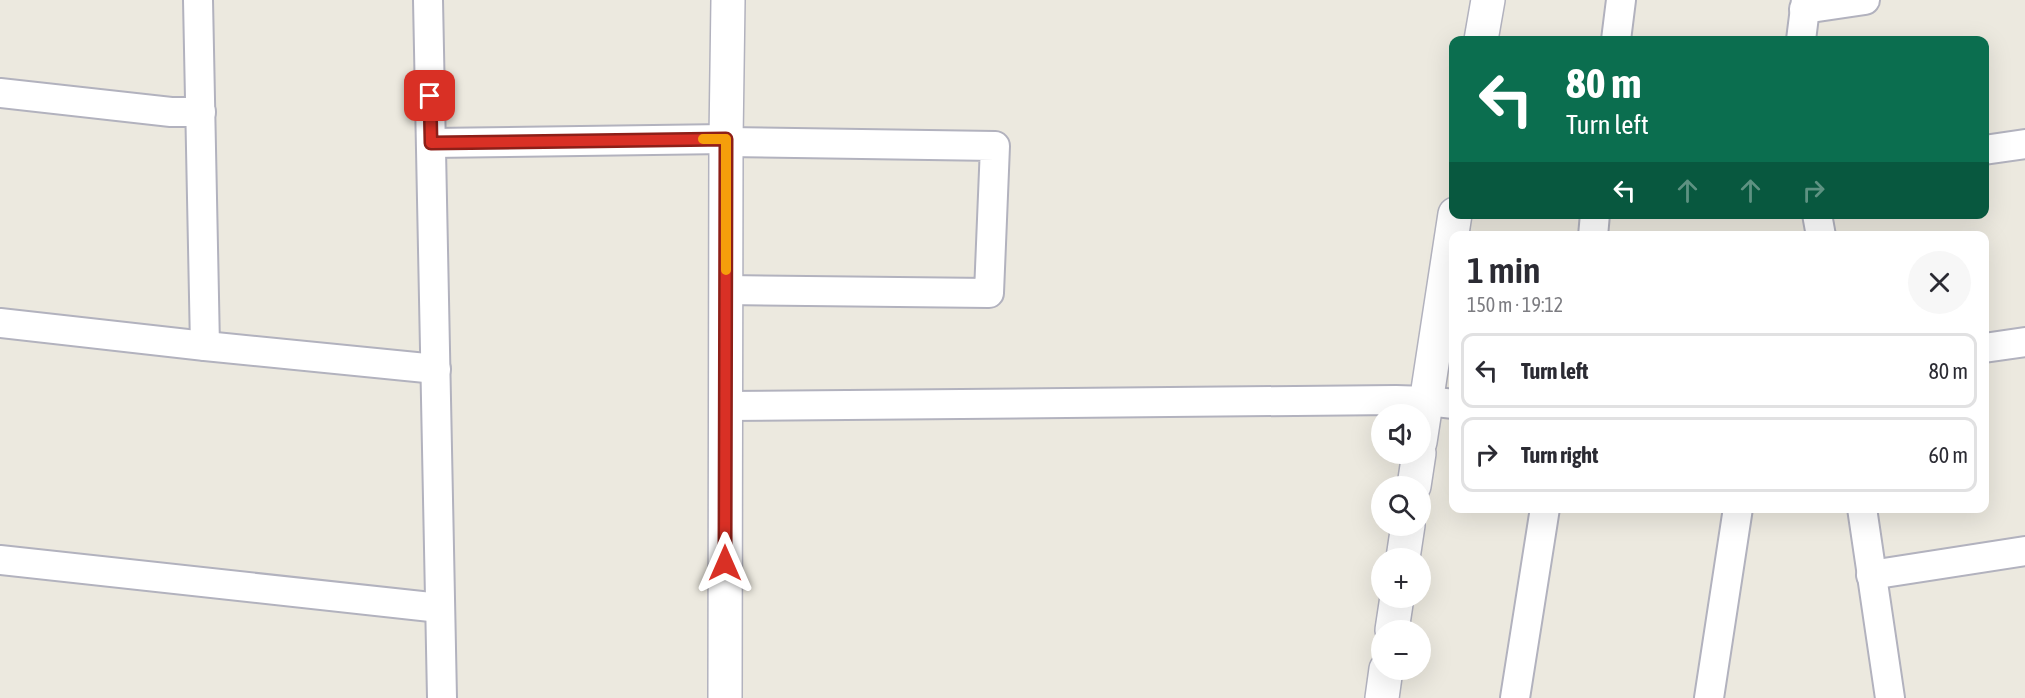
<!DOCTYPE html>
<html lang="en">
<head>
<meta charset="utf-8">
<style>
  body { margin:0; font-family:"Asap Condensed",sans-serif; background:#f7f7f7; color:#2b2b33; height:100vh; display:flex; flex-direction:column; font-size:22px; white-space:nowrap }
  * { box-sizing:border-box; margin:0 }
  p { font-size:20px; color:#7c7c81 }
  .icon { flex:none; width:33px; height:33px; fill:none; stroke:currentColor; stroke-width:2; stroke-linecap:round; stroke-linejoin:round }
  .map { position:relative; flex:1; overflow:hidden }
  .drawer { position:absolute; left:1449px; top:231px; width:540px; height:282px; display:flex; flex-direction:column; background:#fff; border-radius:12px; box-shadow:0 6px 24px #0002 }
  .drawer>* { flex:none }
  .guide { position:absolute; left:1449px; top:36px; width:540px; height:183px; border-radius:12px; box-shadow:0 6px 24px #0002; background:#0b6e4f; color:#fff; overflow:hidden }
  .buttons { position:absolute; left:1371px; top:404px; display:grid; gap:12px }
  .buttons a { display:grid; place-items:center; width:60px; height:60px; border-radius:50%; background:#fff; box-shadow:0 6px 24px #0002; font-size:30px }
  .pin { position:absolute; display:grid; place-items:center; width:51px; height:51px; color:#fff; margin:-26px; border-radius:12px; box-shadow:0 3px 9px #0006 }
  .me { position:absolute; width:66px; margin:-33px; rotate:0deg; stroke-linejoin:round; filter:drop-shadow(0 0 4px #0008) }
  .turn { display:flex; align-items:center; gap:21px; height:126px; padding:0 18px; font-size:27px }
  .turn .icon { width:78px; height:78px; stroke-width:2.5 }
  .turn b { display:block; font-size:42px; line-height:51px }
  .lanes { display:flex; align-items:center; height:57px; padding:0 18px; background:#0003; justify-content:center; gap:30px; direction:ltr }
  .lanes .off { opacity:.35 }
  .round { display:grid; place-items:center; flex:none; width:63px; height:63px; border-radius:32px; background:#f7f7f7 }
  .overview { display:flex; align-items:center; justify-content:space-between; height:102px; padding:0 18px }
  h1 { font-size:36px; font-weight:600; line-height:45px }
  ul { padding:0; list-style:none }
  li { display:flex; align-items:center; gap:18px; height:75px; margin:0 12px 9px; padding:0 6px; border:3px solid #e1e1e2; border-radius:12px }
  li div { flex:1 }
  li b { display:block; font-size:22px }
  li em { font-style:normal }
  .map>svg:first-child { display:block }
  .lines { fill:none; stroke-linecap:round; stroke-linejoin:round }
  .street-casing { stroke:#b2b2be; stroke-width:32 }
  .secondary-casing { stroke:#b2b2be; stroke-width:36 }
  .street { stroke:#fff; stroke-width:28 }
  .secondary { stroke:#fff; stroke-width:33 }
  .route-casing { stroke:#8d1f18; stroke-width:15 }
  .route { stroke:#d93025; stroke-width:10 }
  .slow { stroke:#f59e0b; stroke-width:10 }
</style>
</head>
<body>
<div class="map">
<svg width="2025" height="698" viewBox="0 0 2025 698">
  <rect width="100%" height="100%" fill="#ece9df"/>
  <g class="lines">
    <g class="street-casing">
      <g id="street">
        <path d="M198,0L205,346"/>
        <path d="M428,0L442,698"/>
        <path d="M1804,9L1865,0"/>
        <path d="M1616,40L1621,0"/>
        <path d="M1801,40L1806,0"/>
        <path d="M0,93L171,112H201"/>
        <path d="M431,143L726,139"/>
        <path d="M1984,150L2025,144"/>
        <path d="M1817,214L1821,236"/>
        <path d="M1593,236L1595,214"/>
        <path d="M726,290L989,293L995,146L726,142"/>
        <path d="M0,323L205,346L436,369"/>
        <path d="M1984,348L2025,342"/>
        <path d="M725,406L1396,400L1427,401L1454,404"/>
        <path d="M1862,508L1890,698"/>
        <path d="M0,560L440,608"/>
        <path d="M1871,575L2025,551"/>
        <path d="M1515,698L1545,508"/>
        <path d="M1709,698L1738,508"/>
      </g>
    </g>
    <g class="secondary-casing">
      <g id="secondary">
        <path d="M1481,40L1488,0"/>
        <path d="M1420,442L1455,214"/>
        <path d="M1414,486L1419,453"/>
        <path d="M1403,558L1408,525"/>
        <path d="M1392,630L1397,597"/>
        <path d="M725,698L726,139L728,0"/>
        <path d="M1382,698L1386,669"/>
      </g>
    </g>
    <use href="#street" class="street"/>
    <use href="#secondary" class="secondary"/>
  </g>
  <g class="lines">
    <g class="route-casing">
      <path id="route" d="M430,96L431,143L726,139L725,563"/>
    </g>
    <use href="#route" class="route"/>
    <path class="slow" d="M703,139H726V270"/>
  </g>
</svg>
<div class="buttons">
<a><svg class="icon" aria-label="sound" viewBox="0 0 24 24"><path d="M4 9h4l5-4v14l-5-4H4zM17 9q2 3 0 6"/></svg></a>
<a><svg class="icon" aria-label="search" viewBox="0 0 24 24"><circle cx="10" cy="10" r="6"/><path d="M15 15l6 6"/></svg></a>
<a>+</a>
<a>−</a>
</div>
<div class="pin" style="left:430px;top:96px;background:#d93025"><svg class="icon" aria-label="arrive" viewBox="0 0 24 24"><path d="M6 21V4h12l-3 4 3 4H6"/></svg></div>
<svg class="me" style="left:725px;top:563px" viewBox="-20 -20 40 40"><path d="M0-17L14 15 0 8-14 15z" fill="#d93025" stroke="#fff" stroke-width="4"/></svg>
<div class="guide">
<div class="turn"><svg class="icon" aria-label="left" viewBox="0 0 24 24"><path d="M17 20v-9H6M10 6l-5 5 5 5"/></svg><div><b>80 m</b>Turn left</div></div>
<div class="lanes"><svg class="icon" aria-label="left" viewBox="0 0 24 24"><path d="M17 20v-9H6M10 6l-5 5 5 5"/></svg><svg class="icon off" aria-label="ahead" viewBox="0 0 24 24"><path d="M12 20V5M6 11l6-6 6 6"/></svg><svg class="icon off" aria-label="ahead" viewBox="0 0 24 24"><path d="M12 20V5M6 11l6-6 6 6"/></svg><svg class="icon off" aria-label="right" viewBox="0 0 24 24"><path d="M7 20v-9h11M14 6l5 5-5 5"/></svg></div>
</div>
<section class="drawer">
<div class="overview"><div><h1>1 min</h1><p>150 m · 19:12</p></div><a class="round"><svg class="icon" aria-label="close" viewBox="0 0 24 24"><path d="M6 6l12 12M18 6L6 18"/></svg></a></div>
<ul>
<li><svg class="icon" aria-label="left" viewBox="0 0 24 24"><path d="M17 20v-9H6M10 6l-5 5 5 5"/></svg><div><b>Turn left</b></div><em>80 m</em></li>
<li><svg class="icon" aria-label="right" viewBox="0 0 24 24"><path d="M7 20v-9h11M14 6l5 5-5 5"/></svg><div><b>Turn right</b></div><em>60 m</em></li>
</ul>
</section>
</div>
</body>
</html>
